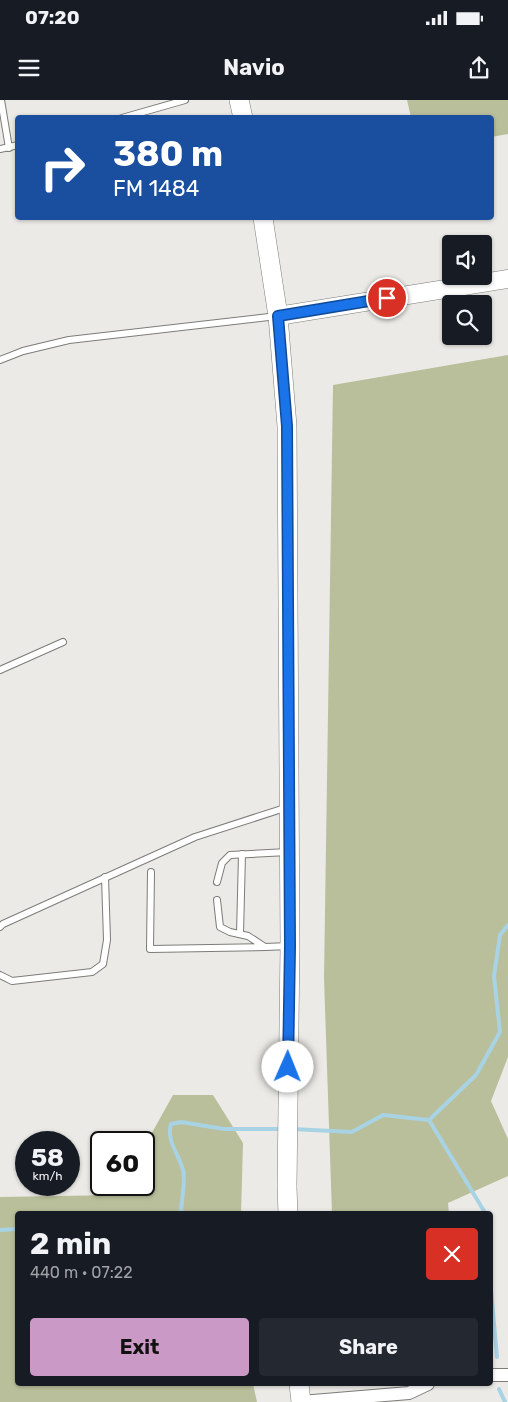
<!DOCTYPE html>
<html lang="en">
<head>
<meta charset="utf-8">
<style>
  body { margin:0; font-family:Rubik,sans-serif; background:#242831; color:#f1f3f6; height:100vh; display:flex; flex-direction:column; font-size:19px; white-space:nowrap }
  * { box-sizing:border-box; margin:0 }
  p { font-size:16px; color:#9ea1a6 }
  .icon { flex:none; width:28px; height:28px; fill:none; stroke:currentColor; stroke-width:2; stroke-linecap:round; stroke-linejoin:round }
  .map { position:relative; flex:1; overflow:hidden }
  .drawer { position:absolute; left:15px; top:1111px; width:478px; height:175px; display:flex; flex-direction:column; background:#171b24; border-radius:5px; box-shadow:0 1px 4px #0004 }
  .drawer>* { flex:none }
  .hud { position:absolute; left:15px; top:15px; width:479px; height:105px; border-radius:5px; box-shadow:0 1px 4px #0004; background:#1a4fa0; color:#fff; overflow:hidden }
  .buttons { position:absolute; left:442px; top:135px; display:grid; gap:10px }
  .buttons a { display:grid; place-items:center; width:50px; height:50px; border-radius:5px; background:#171b24; box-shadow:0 1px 4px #0004; font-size:25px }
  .speed { position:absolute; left:15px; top:1031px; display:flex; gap:10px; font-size:25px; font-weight:700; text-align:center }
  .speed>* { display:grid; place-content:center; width:65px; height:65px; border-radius:50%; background:#171b24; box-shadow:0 1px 4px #0004; line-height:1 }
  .speed small { font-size:12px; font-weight:400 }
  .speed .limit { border:2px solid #111; border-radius:8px; background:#fff; color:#111 }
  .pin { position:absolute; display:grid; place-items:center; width:42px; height:42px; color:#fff; margin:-21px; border:2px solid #fff; border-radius:50%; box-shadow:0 1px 5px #0007 }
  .me { position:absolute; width:55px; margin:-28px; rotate:1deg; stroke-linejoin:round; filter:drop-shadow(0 0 4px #0008) }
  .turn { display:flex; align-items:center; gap:18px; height:105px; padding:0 15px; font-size:22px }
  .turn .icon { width:65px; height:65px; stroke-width:2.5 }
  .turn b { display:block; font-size:35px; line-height:42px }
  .round { display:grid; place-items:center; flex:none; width:52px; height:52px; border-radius:5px; background:#242831 }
  .head { display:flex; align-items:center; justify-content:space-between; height:85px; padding:0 15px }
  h1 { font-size:30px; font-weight:700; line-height:38px }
  .button { display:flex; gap:10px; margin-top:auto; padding:10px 15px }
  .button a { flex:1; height:58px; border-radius:5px; background:#cb99c5; color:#111; font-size:20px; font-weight:700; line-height:58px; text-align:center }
  .button a+a { background:#242831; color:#f1f3f6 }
  .status { display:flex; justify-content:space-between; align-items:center; height:35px; padding:0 25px; background:#171b24; direction:ltr }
  .status svg { height:14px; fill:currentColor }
  header { display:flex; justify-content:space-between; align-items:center; height:65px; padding:0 15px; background:#171b24; font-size:22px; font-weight:700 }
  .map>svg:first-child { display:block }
  .green { fill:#babf9b }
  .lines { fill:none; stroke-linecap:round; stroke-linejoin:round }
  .stream { stroke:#a8d3e4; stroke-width:4 }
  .service-casing { stroke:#7d7c79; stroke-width:8 }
  .minor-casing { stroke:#7d7c79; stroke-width:14 }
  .secondary-casing { stroke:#7d7c79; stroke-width:19 }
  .primary-casing { stroke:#7d7c79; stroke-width:20 }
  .service { stroke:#fff; stroke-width:6 }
  .minor { stroke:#fff; stroke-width:12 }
  .secondary { stroke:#fff; stroke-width:18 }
  .primary { stroke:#fff; stroke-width:19 }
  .route-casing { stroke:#114b97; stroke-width:12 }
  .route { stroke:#1a73e8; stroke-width:9 }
</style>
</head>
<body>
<div class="status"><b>07:20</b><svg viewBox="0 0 49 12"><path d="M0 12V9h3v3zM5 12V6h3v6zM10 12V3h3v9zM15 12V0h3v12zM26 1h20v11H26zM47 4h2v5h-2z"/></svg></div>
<header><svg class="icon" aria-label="menu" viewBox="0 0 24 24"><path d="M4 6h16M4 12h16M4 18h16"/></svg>Navio<svg class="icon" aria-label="share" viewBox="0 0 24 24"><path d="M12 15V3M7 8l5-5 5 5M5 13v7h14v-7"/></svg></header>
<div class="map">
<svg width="508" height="1302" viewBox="0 0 508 1302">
  <rect width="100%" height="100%" fill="#ebeae6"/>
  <g class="green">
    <path d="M407,0H508V34L491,37V18L411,17Z"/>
    <path d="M508,255V957L491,1001L508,1039V1076L448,1103L449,1114H332L324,878L333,285Z"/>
    <path d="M173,995H213L243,1043L241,1114H18V1284H253L257,1302H0V1097L116,1095L122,1085H144V1047Z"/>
  </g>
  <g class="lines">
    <g class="stream">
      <path d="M429,1020L476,975L500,932L494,876L500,835L508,825"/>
      <path d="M429,1020L484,1111V1114"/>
      <path d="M292,1029L352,1032L383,1015L429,1020"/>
      <path d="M181,1114C181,1103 186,1078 183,1070C179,1054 166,1041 171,1024L181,1022L224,1029H283"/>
      <path d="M0,1130L18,1129"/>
      <path d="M490,1179L497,1257"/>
      <path d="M499,1289L505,1302"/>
    </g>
    <g class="service-casing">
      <g id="service">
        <path d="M1,0L9,48"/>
        <path d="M122,18L185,0"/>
        <path d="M0,49L18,45"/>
        <path d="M0,260L23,251L69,240L277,216"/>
        <path d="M0,570L63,542"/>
        <path d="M151,772L150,849L265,847L248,836L230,832L220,827L217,800"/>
        <path d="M217,782L222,763L230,755L288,752"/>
        <path d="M0,827L3,824L195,737L288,707"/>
        <path d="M240,834L242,754"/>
        <path d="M265,847L289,846"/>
        <path d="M0,875L12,881L92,872L103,864L107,840L105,777"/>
      </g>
    </g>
    <g class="minor-casing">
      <g id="minor">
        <path d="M490,1275H508"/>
        <path d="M301,1302L409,1293L428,1284"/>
      </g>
    </g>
    <g class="secondary-casing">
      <path id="secondary" d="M278,216L508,179"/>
    </g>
    <g class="primary-casing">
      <g id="primary">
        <path d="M239,0L243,18"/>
        <path d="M263,118L278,216L287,326L290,846L287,1087L288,1114"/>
        <path d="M299,1284L301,1302"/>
      </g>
    </g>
    <use href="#service" class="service"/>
    <use href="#minor" class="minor"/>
    <use href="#secondary" class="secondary"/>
    <use href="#primary" class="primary"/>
  </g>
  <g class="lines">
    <g class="route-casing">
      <path id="route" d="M288,967L290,846L287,326L278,216L387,198"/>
    </g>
    <use href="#route" class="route"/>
  </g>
</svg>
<div class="buttons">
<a><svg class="icon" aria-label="sound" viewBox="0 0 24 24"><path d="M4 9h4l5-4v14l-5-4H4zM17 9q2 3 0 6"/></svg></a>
<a><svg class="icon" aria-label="search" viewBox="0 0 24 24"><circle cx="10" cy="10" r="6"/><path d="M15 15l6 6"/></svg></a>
</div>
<div class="speed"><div>58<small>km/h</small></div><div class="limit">60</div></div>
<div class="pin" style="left:387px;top:198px;background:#d93025"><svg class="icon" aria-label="arrive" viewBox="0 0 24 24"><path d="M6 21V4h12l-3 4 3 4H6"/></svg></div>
<svg class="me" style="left:288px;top:967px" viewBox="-20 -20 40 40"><circle r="19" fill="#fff"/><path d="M0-13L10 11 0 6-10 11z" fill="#1a73e8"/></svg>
<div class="hud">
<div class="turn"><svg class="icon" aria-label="right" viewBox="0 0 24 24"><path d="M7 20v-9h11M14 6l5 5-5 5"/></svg><div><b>380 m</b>FM 1484</div></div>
</div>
<section class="drawer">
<div class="head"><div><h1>2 min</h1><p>440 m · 07:22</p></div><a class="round" style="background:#d93025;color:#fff"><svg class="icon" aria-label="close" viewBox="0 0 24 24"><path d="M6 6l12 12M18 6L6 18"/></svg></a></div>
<div class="button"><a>Exit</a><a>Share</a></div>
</section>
</div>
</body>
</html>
